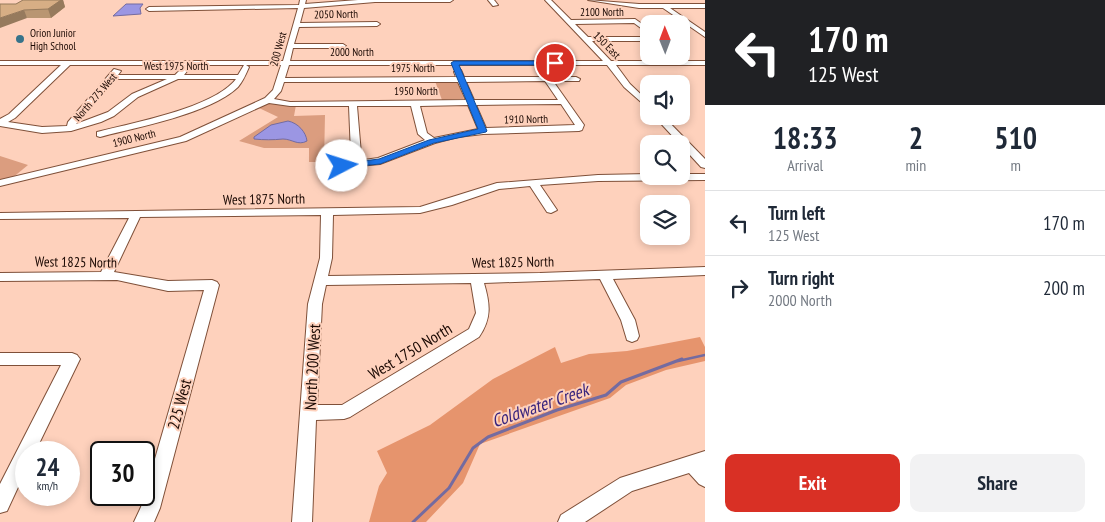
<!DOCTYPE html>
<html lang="en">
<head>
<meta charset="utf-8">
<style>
  body { margin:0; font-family:"PT Sans Narrow",sans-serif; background:#f2f2f3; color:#1f2937; height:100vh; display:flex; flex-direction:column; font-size:19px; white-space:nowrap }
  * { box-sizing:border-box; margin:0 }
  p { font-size:16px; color:#747a83 }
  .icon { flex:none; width:28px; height:28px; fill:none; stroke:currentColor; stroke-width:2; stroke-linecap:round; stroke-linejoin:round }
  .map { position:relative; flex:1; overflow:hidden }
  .drawer { display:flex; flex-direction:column; background:#fff; width:400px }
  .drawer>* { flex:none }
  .hud { background:#202124; color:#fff; overflow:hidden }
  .needle { width:32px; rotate:359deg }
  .tools { position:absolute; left:640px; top:15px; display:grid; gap:10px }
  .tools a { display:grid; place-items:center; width:50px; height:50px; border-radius:10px; background:#fff; box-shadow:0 2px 8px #0003; font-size:25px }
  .speed { position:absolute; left:15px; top:441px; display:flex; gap:10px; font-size:25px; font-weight:700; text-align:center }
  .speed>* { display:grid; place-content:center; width:65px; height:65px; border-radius:50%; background:#fff; box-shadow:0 2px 8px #0003; line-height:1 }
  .speed small { font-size:12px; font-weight:400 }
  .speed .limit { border:2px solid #111; border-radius:8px; background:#fff; color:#111 }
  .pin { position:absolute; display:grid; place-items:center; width:42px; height:42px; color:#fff; margin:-21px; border:2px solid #fff; border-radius:50%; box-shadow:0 1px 5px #0007 }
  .me { position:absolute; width:55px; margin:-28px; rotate:85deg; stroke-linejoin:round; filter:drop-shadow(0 0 4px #0008) }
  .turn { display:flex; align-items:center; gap:18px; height:105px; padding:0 20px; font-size:22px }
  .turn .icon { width:65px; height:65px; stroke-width:2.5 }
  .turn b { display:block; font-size:35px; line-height:42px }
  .eta { display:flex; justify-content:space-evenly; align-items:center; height:85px; text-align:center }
  .eta b { font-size:30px; font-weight:800; line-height:35px }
  .primary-button { display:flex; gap:10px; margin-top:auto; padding:10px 20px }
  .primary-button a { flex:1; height:58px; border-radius:10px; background:#d93025; color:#fff; font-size:20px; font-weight:800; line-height:58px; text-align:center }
  .primary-button a+a { background:#f2f2f3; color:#1f2937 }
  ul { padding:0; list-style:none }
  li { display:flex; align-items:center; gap:15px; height:65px; padding:0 20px; border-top:1px solid #e0e1e3 }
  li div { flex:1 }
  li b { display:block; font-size:19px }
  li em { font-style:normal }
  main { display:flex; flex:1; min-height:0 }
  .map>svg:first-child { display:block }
  .green { fill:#db9d7f }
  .forest { fill:#e6946d }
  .water { fill:#9b96e3; stroke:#746ba0 }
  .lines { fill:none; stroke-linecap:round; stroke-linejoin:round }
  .stream-far1 { stroke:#746ba0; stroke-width:2.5 }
  .stream { stroke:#746ba0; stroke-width:3 }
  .minor-casing { stroke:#7f5039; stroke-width:2 }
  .minor { fill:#fff; fill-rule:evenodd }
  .wall { fill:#b99672 }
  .shaded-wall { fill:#967a5d }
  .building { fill:#d7ae85; stroke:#967a5d }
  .route { fill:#1a73e8; stroke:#114b97 }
  .poi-dot { fill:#37738a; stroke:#fed1bc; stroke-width:2 }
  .labels { text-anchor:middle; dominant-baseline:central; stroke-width:4; stroke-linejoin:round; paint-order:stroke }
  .far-street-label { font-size:11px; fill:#1a0802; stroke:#fed1bc }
  .far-poi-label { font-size:11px; fill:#1a0802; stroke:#fed1bc; text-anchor:start }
  .street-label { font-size:14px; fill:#1a0802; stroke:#fed1bc }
  .near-street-label { font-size:16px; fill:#1a0802; stroke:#fed1bc }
  .near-water-label { font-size:18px; font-style:italic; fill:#38247d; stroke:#fed1bc }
</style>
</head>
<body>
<main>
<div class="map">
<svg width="705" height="522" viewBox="0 0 705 522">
  <rect width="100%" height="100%" fill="#fed1bc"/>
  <g class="green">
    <path d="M435,81L458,82L464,99L442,100Z"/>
    <path d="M270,102L296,105L294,116L325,115L324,162H309V148H264L239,141L278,117L259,108Z"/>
    <path d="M0,156L28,165L11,179L0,181Z"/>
  </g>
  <path class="forest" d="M700,337L705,347V361L666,370L626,385L610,398L480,444L463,483L426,522H369L379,486L387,473L377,451L430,425L493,379L555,347L561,363L589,354L627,351Z"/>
  <g class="water">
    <path d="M126,4H143L140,8L141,14L113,16Z"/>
    <path d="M288,121C298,123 306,132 307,141C298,146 292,139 283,139C273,140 264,140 254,139V137L271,125Z"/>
  </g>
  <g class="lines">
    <path class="stream-far1" d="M678,361L705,355"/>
    <path class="stream" d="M413,522L449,488L473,448L488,437L557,410L606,395L621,382L682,359"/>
    <g class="minor-casing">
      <g id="minor">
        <path d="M300,0H306L305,4L358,0H453L450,2H375L304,8L300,23L377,22L380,24L377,26L299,27L294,44H343L346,46L343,48H293L290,61H603L545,0H551L571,20L635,19L649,29V34L634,23L575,24L588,37H649V41H592L611,61H705V65H616L630,84L649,102V109L624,87L607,65H289L285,78L456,77L454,72L458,70H461L464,77H576L580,79L579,81H553L584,125L582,130L579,131L483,134L458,137L435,143L380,164L328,169L323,166L324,164L355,160L351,154L349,106H290L269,103L186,141L0,186V180L180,137L265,98L273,90L281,65H246L249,67C246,74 243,81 238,87C210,114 137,127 100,137L97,136V132C132,123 214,108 236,79H178L138,97L114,116L101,122L71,131L42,133L0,126V119L9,114L61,65H0V61H283L298,8L149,11L146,9L149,7L299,5ZM70,65H185L175,75H118L121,71L114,69L68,122L67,126L42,127L8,122L15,118ZM192,65H244L238,75H184ZM114,79H167L132,94L108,112L76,124ZM545,81L558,100H474L466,82ZM284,82H458L466,100L290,102L274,99L281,91ZM561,104L575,125L486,128L476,105ZM468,105L478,129L434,138L427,133L420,106ZM357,106H411L418,134L425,140L378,158L364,160L361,154Z"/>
        <path d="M488,0H494L498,5L493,6Z"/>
        <path d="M588,0L639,4H705V8H670L705,32V37L663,8H639Z"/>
        <path d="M654,116H663L705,159V168L701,167Z"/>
        <path d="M649,174V176H681V174H705V180L598,181L540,185L557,210L551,213L547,212L530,186L499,189L452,205L420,213L333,215L332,258L328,276L540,273L705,267V275L613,279L635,320L639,336L637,340L632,342L627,340L621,320L600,279L484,283C490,304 492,318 479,337L350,417L344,419L316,420L312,522H292L308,304L320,258L321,215L140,217L114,272L168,281L212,280L217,282L219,285L160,508L154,522H134L141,507L204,290L168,291L117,280L0,281V273L101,272L129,218L0,219V213L420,207L497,183L598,175ZM471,283L476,313L469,329L342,405H317L322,304L326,285Z"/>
        <path d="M0,353H72L77,355L80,359L35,452H26V470L7,511L0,513V484L61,365H0Z"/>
        <path d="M705,451V487L699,484L689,473L632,491L585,522H558L561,515L620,478Z"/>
      </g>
    </g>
    <use href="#minor" class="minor"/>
  </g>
  <path class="wall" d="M23,0H63L65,7L51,18H27L16,4Z"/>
  <g class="shaded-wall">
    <path d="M57,0H63L65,7L51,18L48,9Z"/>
    <path d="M24,10L27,18L0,28V18Z"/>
  </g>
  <path class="building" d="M23,0H61L48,9L24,10L0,18V4H16Z"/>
  <path class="route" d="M454,61H555L559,63L555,65H459L487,131L486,132L434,143L380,164L339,168V164L379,159L429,140L478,129L451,63Z"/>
  <circle class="poi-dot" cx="20" cy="39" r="5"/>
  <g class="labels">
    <g class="far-street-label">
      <text x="602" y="12">2100 North</text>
      <text transform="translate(336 14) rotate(-1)">2050 North</text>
      <text transform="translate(607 45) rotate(45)">150 East</text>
      <text transform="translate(278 49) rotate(-75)">200 West</text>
      <text x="352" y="52">2000 North</text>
      <text x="176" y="66">West 1975 North</text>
      <text x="413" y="68">1975 North</text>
      <text x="416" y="91">1950 North</text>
      <text transform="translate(95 97) rotate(-49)">North 275 West</text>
      <text transform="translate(526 119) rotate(-1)">1910 North</text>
      <text transform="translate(134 138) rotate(-14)">1900 North</text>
    </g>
    <g class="far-poi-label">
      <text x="30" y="33">Orion Junior<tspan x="30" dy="13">High School</tspan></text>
    </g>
    <g class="street-label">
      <text transform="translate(264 199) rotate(-1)">West 1875 North</text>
      <text transform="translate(76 262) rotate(1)">West 1825 North</text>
      <text transform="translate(513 262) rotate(-1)">West 1825 North</text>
    </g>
    <g class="near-street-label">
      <text transform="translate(410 351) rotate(-31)">West 1750 North</text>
      <text transform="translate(312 367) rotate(-87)">North 200 West</text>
      <text transform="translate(179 404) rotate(-75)">225 West</text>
    </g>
    <g class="near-water-label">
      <text transform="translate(540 405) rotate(-19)">Coldwater Creek</text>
    </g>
  </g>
</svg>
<div class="tools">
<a><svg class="needle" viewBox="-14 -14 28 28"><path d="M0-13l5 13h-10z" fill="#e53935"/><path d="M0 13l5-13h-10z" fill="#747a83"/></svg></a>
<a><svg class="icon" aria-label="sound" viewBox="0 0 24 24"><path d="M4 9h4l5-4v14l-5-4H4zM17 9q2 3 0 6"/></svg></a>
<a><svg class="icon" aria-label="search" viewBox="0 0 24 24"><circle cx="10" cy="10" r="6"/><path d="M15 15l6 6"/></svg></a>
<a><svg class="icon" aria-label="layers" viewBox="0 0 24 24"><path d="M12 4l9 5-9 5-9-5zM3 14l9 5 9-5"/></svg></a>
</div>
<div class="speed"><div>24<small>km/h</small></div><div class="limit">30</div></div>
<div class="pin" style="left:555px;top:63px;background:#d93025"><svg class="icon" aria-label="arrive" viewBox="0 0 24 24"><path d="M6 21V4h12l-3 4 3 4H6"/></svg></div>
<svg class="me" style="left:342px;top:166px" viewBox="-20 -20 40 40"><circle r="19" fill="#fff"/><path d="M0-13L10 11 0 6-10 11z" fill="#1a73e8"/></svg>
</div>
<section class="drawer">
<div class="hud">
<div class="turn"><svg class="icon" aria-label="left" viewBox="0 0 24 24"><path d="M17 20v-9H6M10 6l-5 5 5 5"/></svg><div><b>170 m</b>125 West</div></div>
</div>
<div class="eta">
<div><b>18:33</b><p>Arrival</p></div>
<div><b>2</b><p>min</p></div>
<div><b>510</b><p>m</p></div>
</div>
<ul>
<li><svg class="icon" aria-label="left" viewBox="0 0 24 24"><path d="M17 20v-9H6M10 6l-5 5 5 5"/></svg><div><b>Turn left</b><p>125 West</p></div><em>170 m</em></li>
<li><svg class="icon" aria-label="right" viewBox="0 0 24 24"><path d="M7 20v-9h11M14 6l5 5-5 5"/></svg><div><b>Turn right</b><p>2000 North</p></div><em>200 m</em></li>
</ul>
<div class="primary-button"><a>Exit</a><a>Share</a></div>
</section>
</main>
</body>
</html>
